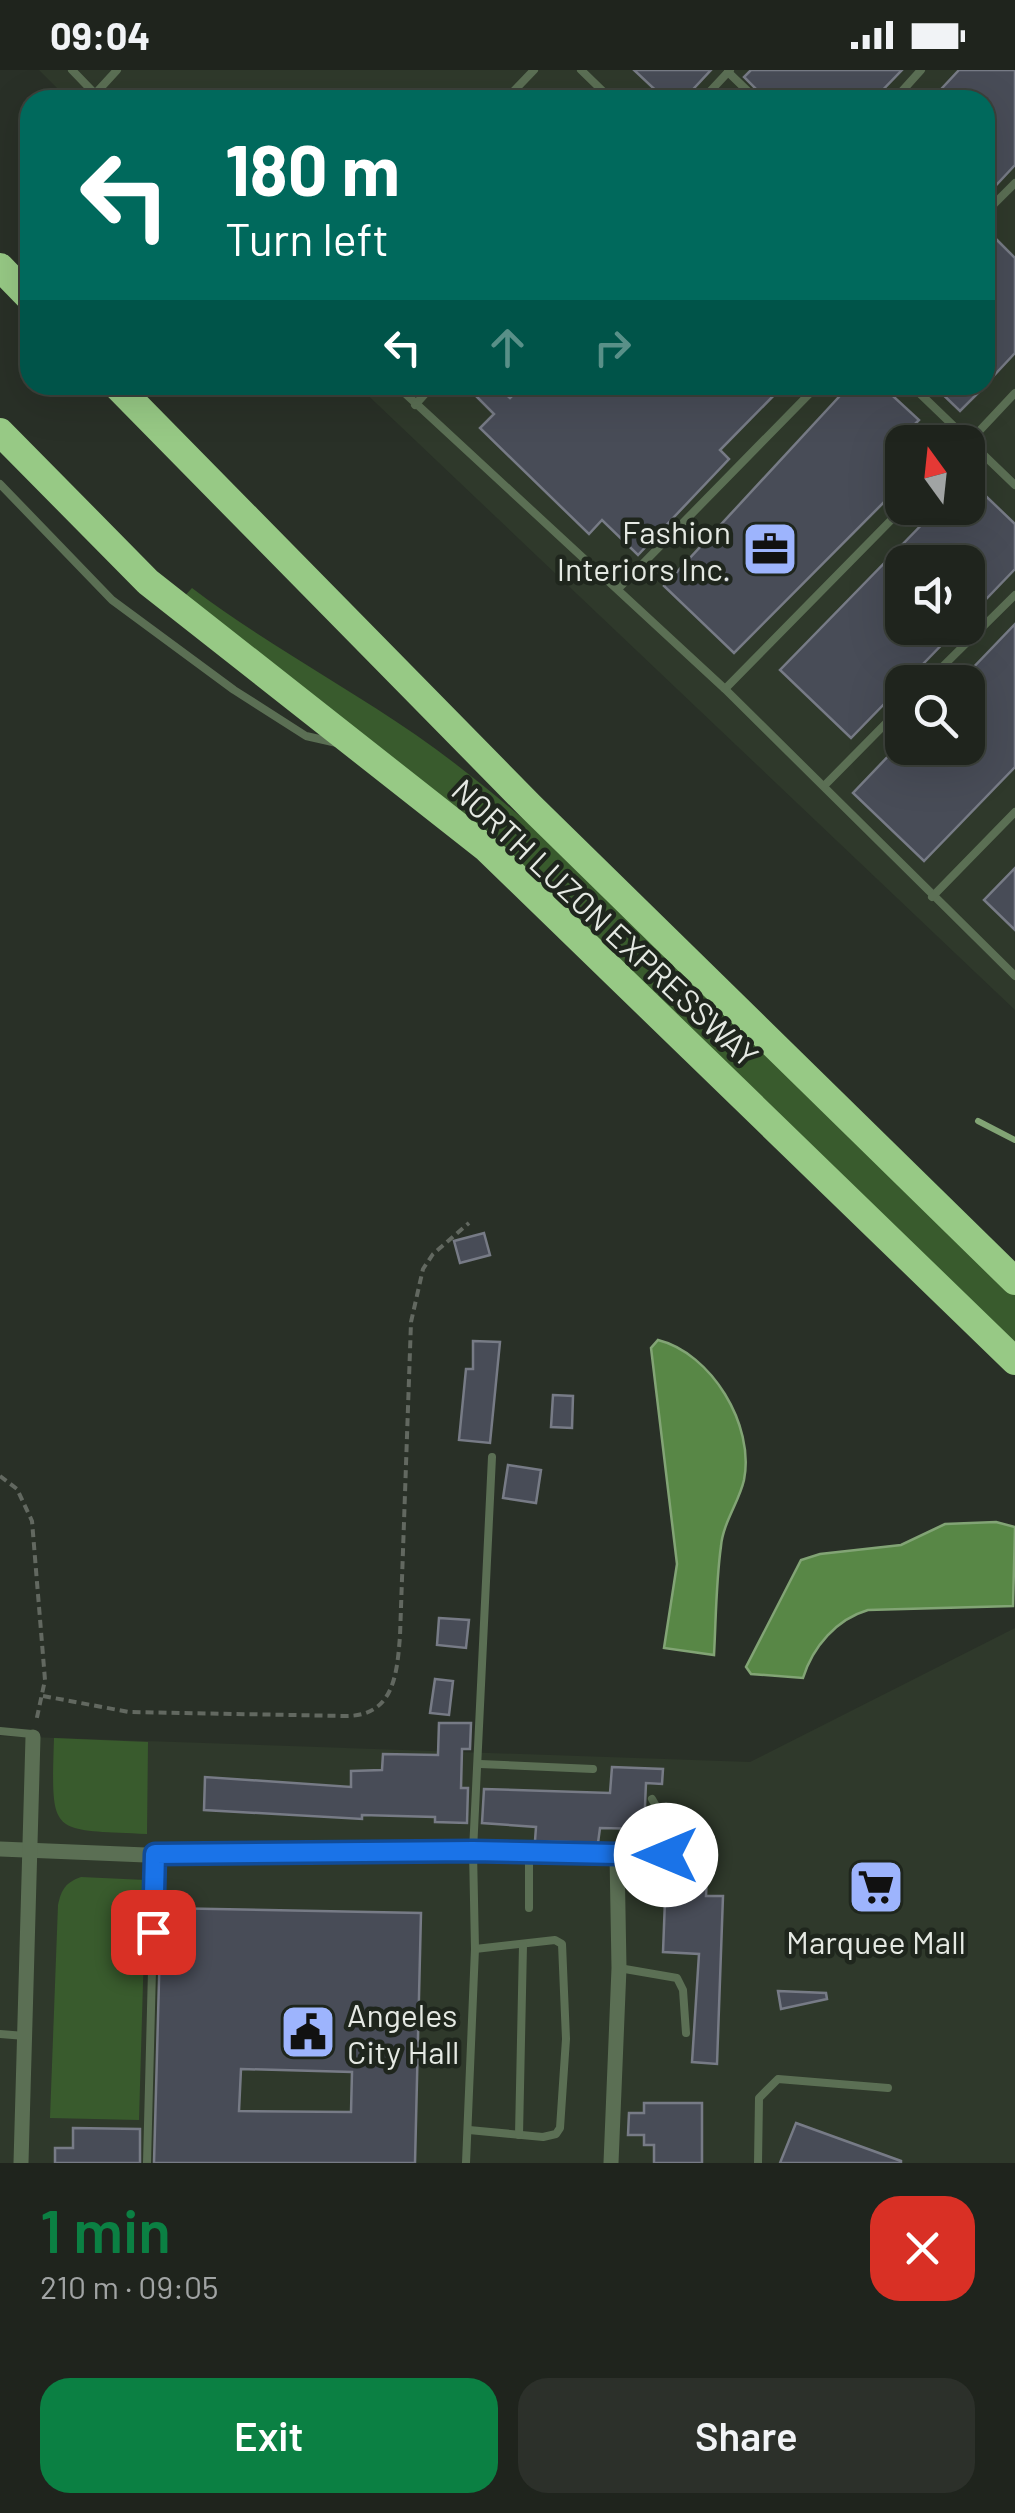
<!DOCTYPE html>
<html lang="en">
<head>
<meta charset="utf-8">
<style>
  body { margin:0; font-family:Barlow,sans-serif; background:#2c302a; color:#f1f3f6; height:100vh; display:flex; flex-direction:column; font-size:38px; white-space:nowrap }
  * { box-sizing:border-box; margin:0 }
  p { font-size:32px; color:#a1a4a4 }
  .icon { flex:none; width:55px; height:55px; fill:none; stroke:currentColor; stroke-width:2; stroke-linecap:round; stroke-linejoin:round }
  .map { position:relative; height:2093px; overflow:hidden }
  .panel { display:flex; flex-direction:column; background:#1f241d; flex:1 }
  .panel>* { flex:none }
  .banner { position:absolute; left:20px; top:20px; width:975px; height:305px; border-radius:30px; box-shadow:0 10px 40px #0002,0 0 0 2px #3c413b; background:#00695c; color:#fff; overflow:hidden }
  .needle { width:65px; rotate:345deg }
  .fabs { position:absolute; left:885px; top:355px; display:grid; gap:20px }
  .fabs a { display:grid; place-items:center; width:100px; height:100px; border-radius:20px; background:#1f241d; box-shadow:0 10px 40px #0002,0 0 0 2px #3c413b; font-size:50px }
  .pin { position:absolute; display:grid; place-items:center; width:85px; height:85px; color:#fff; margin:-42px; border-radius:20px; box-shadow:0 5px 15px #0006 }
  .me { position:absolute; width:110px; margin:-55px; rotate:270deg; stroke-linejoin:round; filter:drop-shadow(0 0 8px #0008) }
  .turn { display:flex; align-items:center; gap:35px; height:210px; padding:0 40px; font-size:45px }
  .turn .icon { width:130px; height:130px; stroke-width:2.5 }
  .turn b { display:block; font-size:70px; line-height:85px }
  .lanes { display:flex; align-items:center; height:95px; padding:0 40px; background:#0003; justify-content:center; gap:50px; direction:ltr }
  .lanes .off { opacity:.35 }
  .round { display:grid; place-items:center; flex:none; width:105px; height:105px; border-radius:30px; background:#2c302a }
  .summary { display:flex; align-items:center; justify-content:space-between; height:170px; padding:0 40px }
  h1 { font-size:60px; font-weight:600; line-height:75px; color:#0b8043 }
  .primary-button { display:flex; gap:20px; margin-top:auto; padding:20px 40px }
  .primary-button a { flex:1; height:115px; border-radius:30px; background:#0b8043; color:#fff; font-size:40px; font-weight:600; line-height:115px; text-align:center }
  .primary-button a+a { background:#2c302a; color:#f1f3f6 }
  .status { display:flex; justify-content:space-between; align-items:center; height:70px; padding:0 50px; background:#1f241d; direction:ltr }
  .status svg { height:28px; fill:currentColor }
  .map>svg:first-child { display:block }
  .built { fill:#2f392b; fill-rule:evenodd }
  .green { fill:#395b2d }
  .water { fill:#588746; stroke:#82a475; stroke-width:2.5 }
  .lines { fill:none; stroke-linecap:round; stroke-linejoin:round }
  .stream { stroke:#82a475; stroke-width:6 }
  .building { fill:#484c57; stroke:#777b86; stroke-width:2.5; fill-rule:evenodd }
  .path { stroke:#626860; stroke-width:4; stroke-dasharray:8 5; stroke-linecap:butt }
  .lane { stroke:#5b6f54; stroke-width:8 }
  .street { stroke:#5b6f54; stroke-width:15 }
  .highway { stroke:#97c985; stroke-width:28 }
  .route-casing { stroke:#114b97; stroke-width:25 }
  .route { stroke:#1a73e8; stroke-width:18 }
  .labels { text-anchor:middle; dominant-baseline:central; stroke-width:9; stroke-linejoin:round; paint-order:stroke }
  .poi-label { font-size:32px; fill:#e5e9e3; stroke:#1f261d; text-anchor:end }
  .street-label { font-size:32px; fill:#e5e9e3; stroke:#1f261d }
</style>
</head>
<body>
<div class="status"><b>09:04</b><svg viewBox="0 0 49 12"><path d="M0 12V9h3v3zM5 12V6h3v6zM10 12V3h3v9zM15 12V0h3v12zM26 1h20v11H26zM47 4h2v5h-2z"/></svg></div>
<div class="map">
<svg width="1015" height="2093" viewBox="0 0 1015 2093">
  <rect width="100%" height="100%" fill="#293027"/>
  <g class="built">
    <path d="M39,0H1015V940L357,315H985V30H69ZM902,372H968V438H902ZM902,492H968V558H902ZM902,612H968V678H902Z"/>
    <path d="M1015,1558V2093H0V1666L750,1692Z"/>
  </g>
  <g class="green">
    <path d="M192,518C263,572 342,614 416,665C462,697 505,733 548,770L1015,1222V1275L803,1072L182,529Z"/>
    <path d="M54,1668L148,1672L147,1764C50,1759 51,1768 54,1668Z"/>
    <path d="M81,1807L146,1810L139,2050L50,2048L58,1835C61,1820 66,1812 81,1807Z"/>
  </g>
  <g class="water">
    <path d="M658,1270C711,1283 755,1355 744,1410C739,1432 723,1453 721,1476C716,1512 716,1548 714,1585L664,1578L677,1494L651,1278Z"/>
    <path d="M996,1452L1015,1457L1013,1536L868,1540C837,1549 813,1576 803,1608L751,1604L746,1597L801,1490L820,1484L901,1475L945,1454Z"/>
  </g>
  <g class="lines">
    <path class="stream" d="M978,1051L1015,1070"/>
  </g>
  <g class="building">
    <path d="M634,0H711L683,30H666Z"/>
    <path d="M751,0H902L873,30H767L744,7Z"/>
    <path d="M959,0H1015V95L985,127V30H931Z"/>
    <path d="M997,170L1015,188V283L985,315V182Z"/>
    <path d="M481,315H496L510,328L523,315H784L720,380L729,389L638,485L602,450L589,464L480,358L494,344L473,323Z"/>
    <path d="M850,315H881L919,350L907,362L918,372H902V414L734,583L664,516Z"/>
    <path d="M933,315H986L960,341Z"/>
    <path d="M968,409L1015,454V499L968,548V492H902V558H958L851,668L780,600L938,438H968Z"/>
    <path d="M1015,554V697L924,791L853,723L896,678H968V603Z"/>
    <path d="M1015,798V860L984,830Z"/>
    <path d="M484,1163L490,1185L460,1193L454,1171Z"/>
    <path d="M473,1271L500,1272L490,1373L459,1370L466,1299H473Z"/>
    <path d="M553,1325L573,1326L572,1358L551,1357Z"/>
    <path d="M508,1395L541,1400L536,1433L503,1428Z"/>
    <path d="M439,1548L469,1550L466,1578L437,1575Z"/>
    <path d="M435,1609L453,1611L449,1645L430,1643Z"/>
    <path d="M439,1653H471L470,1679H462L461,1718H468L467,1753L435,1752V1747L362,1745V1749L204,1740L205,1707L351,1717V1701L382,1700L383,1684L438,1685Z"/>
    <path d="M612,1697L663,1699L662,1714L646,1713L644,1759L600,1758L598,1773L535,1771L536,1757L482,1753L484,1719L610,1723Z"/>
    <path d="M666,1804L707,1805L706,1826H723L717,1994L692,1992L699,1884L663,1882Z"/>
    <path d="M161,1838L421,1843L415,2093H154ZM241,1999L352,2002L351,2042L239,2041Z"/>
    <path d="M778,1921L826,1923L827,1929L781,1939Z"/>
    <path d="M644,2033H702V2093H654V2075H644V2065H628L629,2043H644Z"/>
    <path d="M796,2053L901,2091V2093H780Z"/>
    <path d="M73,2058L140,2059V2093H55V2078H73Z"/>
  </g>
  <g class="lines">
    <g class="path">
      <path d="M0,1406L17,1419L32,1451L45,1610L36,1652"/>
      <path d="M43,1626L129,1642L346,1646C394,1646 397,1604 400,1566L411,1252L423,1199L433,1184L469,1153"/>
    </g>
    <g class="lane">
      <path d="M72,0L101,30"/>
      <path d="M581,0L612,30"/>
      <path d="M728,2L757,30"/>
      <path d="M95,24L117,0"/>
      <path d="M505,30L534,0"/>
      <path d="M702,30L730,0"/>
      <path d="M894,30L921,0"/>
      <path d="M985,143L1015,113"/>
      <path d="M396,315L725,619L1015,906"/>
      <path d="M911,315L1015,415"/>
      <path d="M415,335L433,315"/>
      <path d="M968,373L1015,323"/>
      <path d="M0,414L112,530L234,620L306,666L337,673"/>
      <path d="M618,519L818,315"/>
      <path d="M927,612L1015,525"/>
      <path d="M725,619L903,438"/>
      <path d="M824,716L902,637"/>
      <path d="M932,827L1015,742"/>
      <path d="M0,1661L32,1664"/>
      <path d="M480,1694L593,1699"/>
      <path d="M529,1782V1838"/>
      <path d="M617,1785L671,1782V1762L652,1729"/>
      <path d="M619,1898L677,1908L683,1920L686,1963"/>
      <path d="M0,1964L25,1966"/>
      <path d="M469,2060L543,2067L556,2064L560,2058L566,1969L562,1874L555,1870L475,1879"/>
      <path d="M519,2065L523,1875"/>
      <path d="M147,2093L155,1785"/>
      <path d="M466,2093L475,1879L473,1781L492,1387"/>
      <path d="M758,2093L759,2028L778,2009L888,2018"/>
    </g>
    <g class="street">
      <path d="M0,1779L146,1785L473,1781L617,1785L619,1898L611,2093"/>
      <path d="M21,2093L33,1667"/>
    </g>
    <g class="highway">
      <path d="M0,197L30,228"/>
      <path d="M116,315L530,736L1015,1211"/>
      <path d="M0,362L148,512L486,778L1015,1291"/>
    </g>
  </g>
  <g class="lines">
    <g class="route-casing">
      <path id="route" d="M153,1862L155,1784L473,1781L666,1785"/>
    </g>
    <use href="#route" class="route"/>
  </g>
  <defs>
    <g id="office-square" transform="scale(2.875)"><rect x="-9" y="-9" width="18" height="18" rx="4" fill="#9db4fd" stroke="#1f261d"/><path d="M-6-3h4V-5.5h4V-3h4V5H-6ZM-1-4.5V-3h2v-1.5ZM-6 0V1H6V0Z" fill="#111"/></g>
    <g id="supermarket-square" transform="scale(2.875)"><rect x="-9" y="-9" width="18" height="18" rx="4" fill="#9db4fd" stroke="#1f261d"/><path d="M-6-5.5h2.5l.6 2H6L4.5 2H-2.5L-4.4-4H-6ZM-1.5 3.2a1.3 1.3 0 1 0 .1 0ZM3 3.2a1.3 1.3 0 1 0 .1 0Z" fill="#111"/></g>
    <g id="civic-square" transform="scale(2.875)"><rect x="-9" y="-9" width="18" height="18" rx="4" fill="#9db4fd" stroke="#1f261d"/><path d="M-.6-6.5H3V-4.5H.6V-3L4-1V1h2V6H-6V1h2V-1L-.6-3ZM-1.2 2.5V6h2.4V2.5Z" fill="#111"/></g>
  </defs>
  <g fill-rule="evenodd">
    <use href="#office-square" x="770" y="479"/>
    <use href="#supermarket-square" x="876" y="1817"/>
    <use href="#civic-square" x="308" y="1962"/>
  </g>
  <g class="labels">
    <g class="poi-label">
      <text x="731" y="461">Fashion<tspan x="731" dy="37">Interiors Inc.</tspan></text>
      <text x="876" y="1871" text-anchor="middle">Marquee Mall</text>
      <text x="347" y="1944" text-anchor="start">Angeles<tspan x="347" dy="37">City Hall</tspan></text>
    </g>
    <g class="street-label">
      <text transform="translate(606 852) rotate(43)">NORTH LUZON EXPRESSWAY</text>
    </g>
  </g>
</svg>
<div class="fabs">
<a><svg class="needle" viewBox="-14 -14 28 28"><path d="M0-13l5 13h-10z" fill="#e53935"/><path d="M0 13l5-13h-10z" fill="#a1a4a4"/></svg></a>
<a><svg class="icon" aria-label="sound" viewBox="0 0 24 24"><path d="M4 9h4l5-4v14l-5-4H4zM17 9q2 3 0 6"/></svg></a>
<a><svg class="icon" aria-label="search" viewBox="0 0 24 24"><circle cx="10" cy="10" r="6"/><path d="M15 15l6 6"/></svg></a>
</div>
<div class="pin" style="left:153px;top:1862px;background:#d93025"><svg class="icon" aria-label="arrive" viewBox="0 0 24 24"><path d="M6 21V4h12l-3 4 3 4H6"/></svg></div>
<svg class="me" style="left:666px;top:1785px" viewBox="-20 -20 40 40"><circle r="19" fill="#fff"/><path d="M0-13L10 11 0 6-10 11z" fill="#1a73e8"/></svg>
<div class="banner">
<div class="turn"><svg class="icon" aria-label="left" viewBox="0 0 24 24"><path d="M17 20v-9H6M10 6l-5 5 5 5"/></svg><div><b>180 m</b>Turn left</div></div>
<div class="lanes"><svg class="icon" aria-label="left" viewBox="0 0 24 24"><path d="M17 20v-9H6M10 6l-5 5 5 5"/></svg><svg class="icon off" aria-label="ahead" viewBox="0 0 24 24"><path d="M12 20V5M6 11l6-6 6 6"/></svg><svg class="icon off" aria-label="right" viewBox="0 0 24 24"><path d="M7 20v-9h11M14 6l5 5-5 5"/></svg></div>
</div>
</div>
<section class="panel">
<div class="summary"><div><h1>1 min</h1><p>210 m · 09:05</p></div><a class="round" style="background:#d93025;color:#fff"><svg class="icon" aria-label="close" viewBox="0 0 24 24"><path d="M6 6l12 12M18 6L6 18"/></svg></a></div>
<div class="primary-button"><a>Exit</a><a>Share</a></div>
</section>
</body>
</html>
